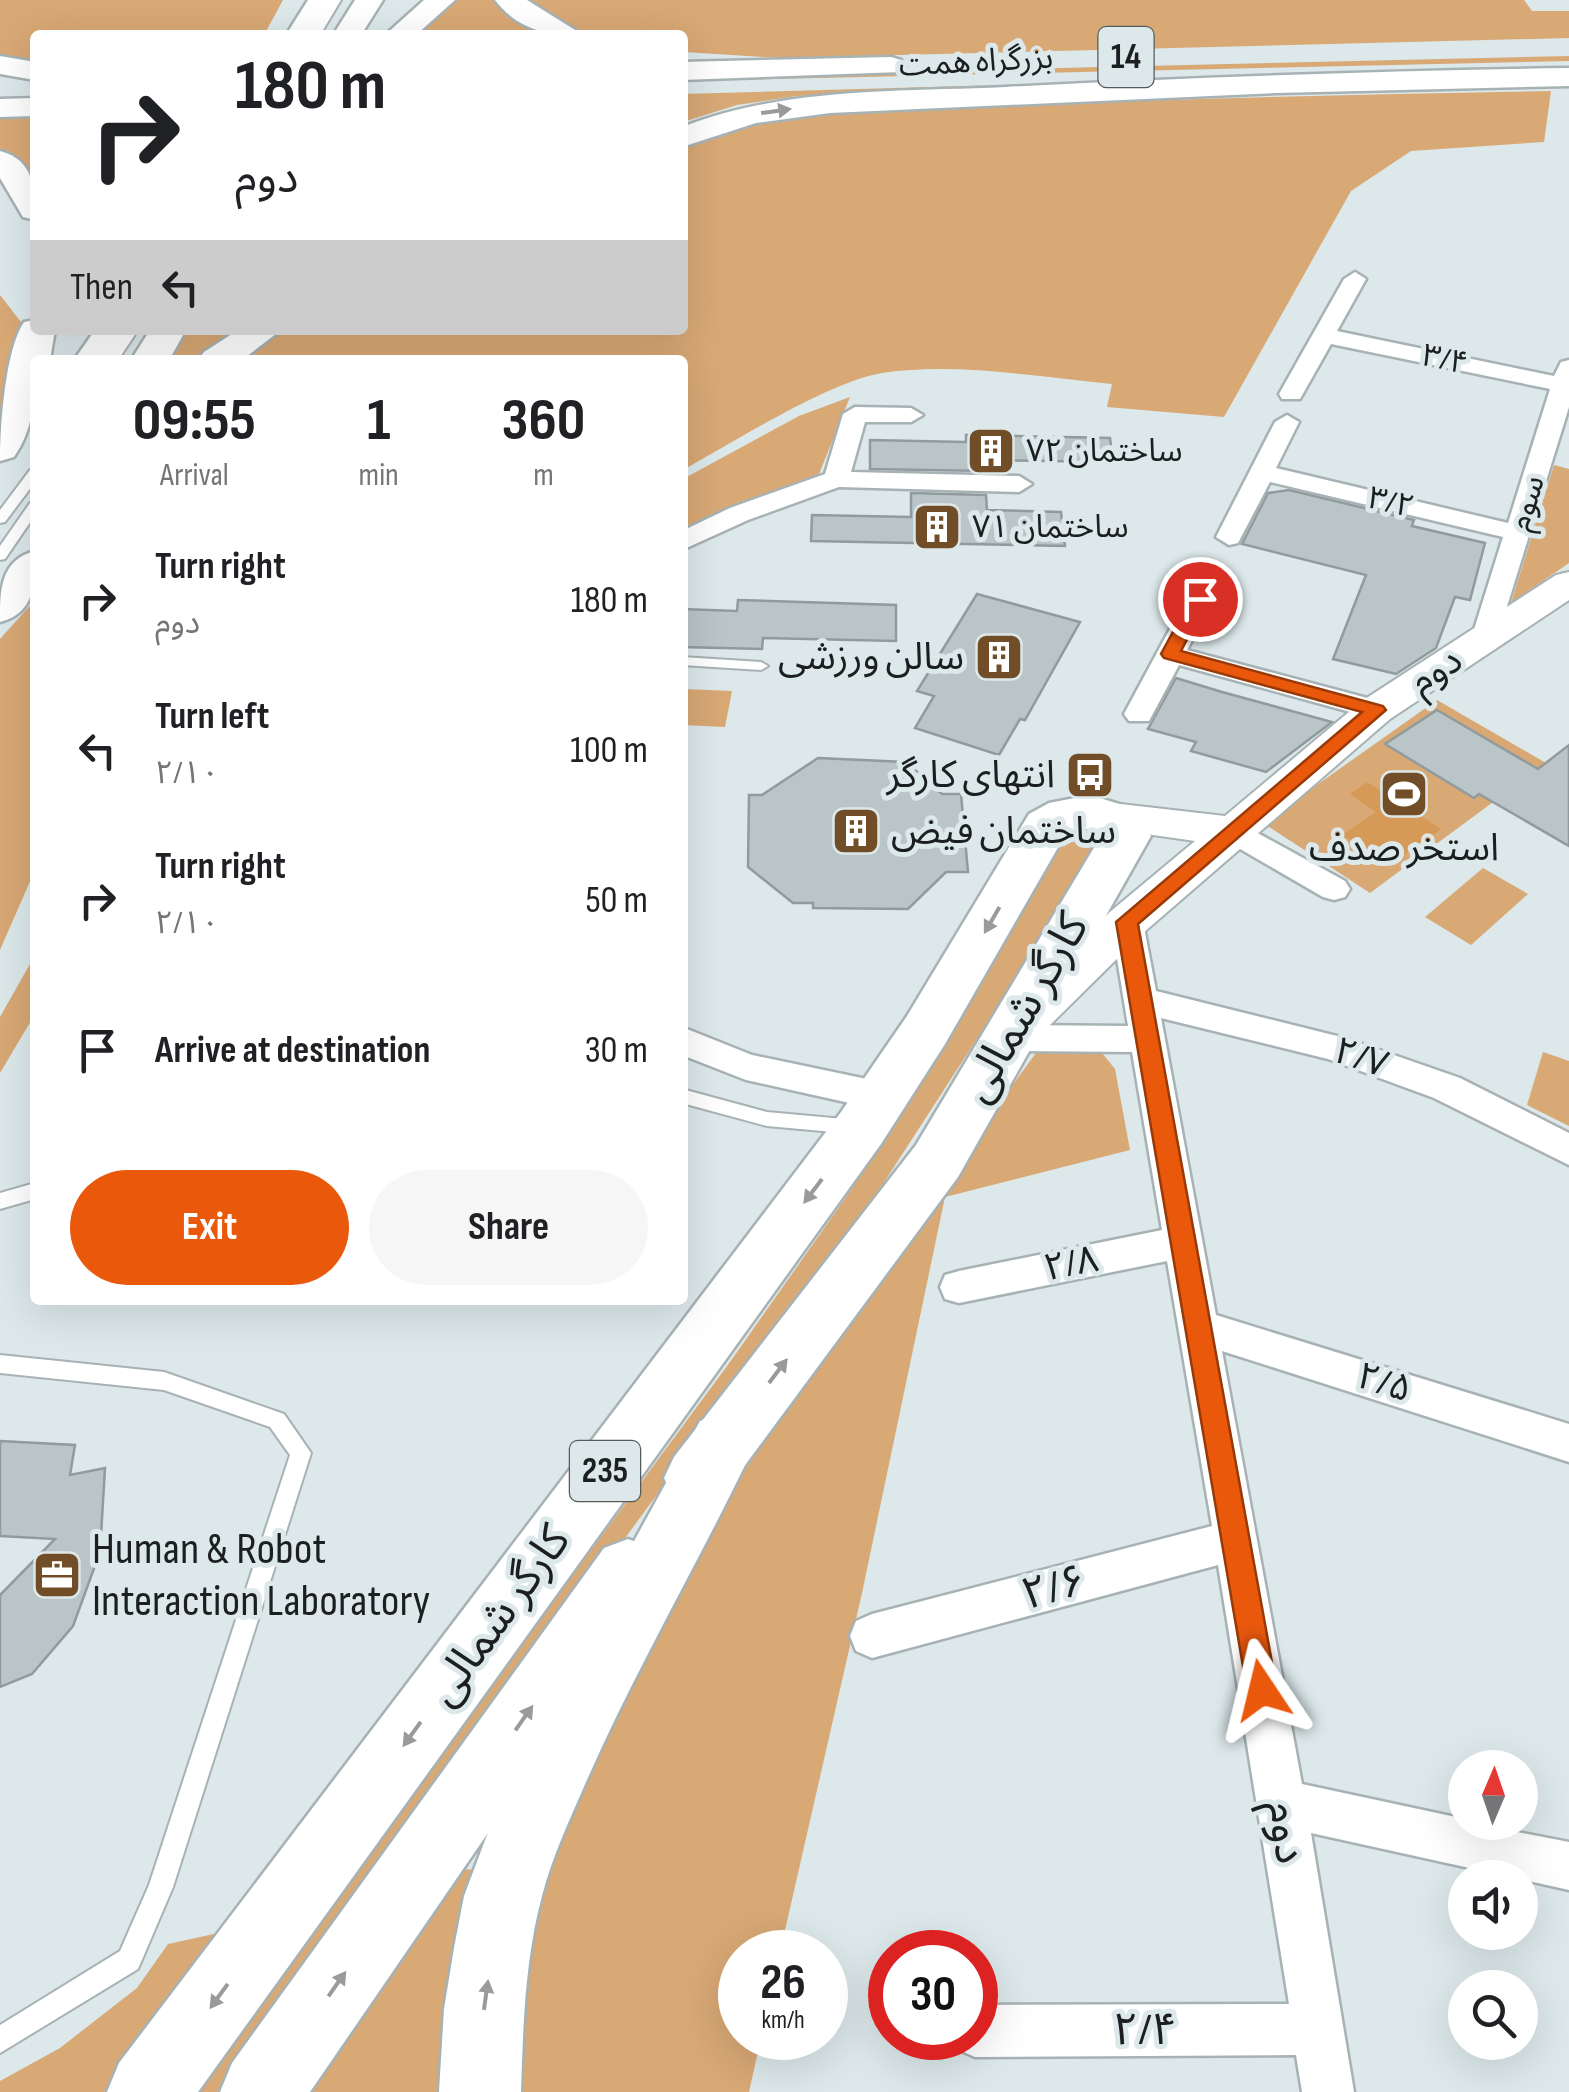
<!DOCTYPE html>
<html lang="en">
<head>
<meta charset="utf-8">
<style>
  body { margin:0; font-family:"Sofia Sans Condensed","Noto Sans Arabic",sans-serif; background:#f6f6f6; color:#202124; height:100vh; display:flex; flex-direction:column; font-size:38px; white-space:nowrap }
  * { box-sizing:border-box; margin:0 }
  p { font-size:32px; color:#757577 }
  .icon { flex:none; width:55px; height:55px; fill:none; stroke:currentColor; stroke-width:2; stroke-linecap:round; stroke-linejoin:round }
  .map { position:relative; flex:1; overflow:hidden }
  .sheet { position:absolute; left:30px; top:355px; width:658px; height:950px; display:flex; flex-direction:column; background:#fff; border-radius:10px; box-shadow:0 10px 40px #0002 }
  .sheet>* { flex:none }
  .hud { position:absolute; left:30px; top:30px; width:658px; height:305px; border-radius:10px; box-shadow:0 10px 40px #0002; background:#fff; color:#202124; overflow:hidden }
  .needle { width:65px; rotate:2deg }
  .buttons { position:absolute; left:1448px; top:1750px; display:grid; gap:20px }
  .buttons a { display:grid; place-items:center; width:90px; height:90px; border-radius:50%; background:#fff; box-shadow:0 10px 40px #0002; font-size:50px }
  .speed { position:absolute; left:718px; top:1930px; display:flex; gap:20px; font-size:50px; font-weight:700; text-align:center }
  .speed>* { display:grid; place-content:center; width:130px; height:130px; border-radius:50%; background:#fff; box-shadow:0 10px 40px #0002; line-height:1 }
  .speed small { font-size:25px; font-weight:400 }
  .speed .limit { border:15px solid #d22; background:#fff; color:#111 }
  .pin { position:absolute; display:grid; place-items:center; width:85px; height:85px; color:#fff; margin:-42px; border:5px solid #fff; border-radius:50%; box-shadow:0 2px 10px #0007 }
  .me { position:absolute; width:110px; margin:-55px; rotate:350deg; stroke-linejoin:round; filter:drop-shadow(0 0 8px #0008) }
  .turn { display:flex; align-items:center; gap:35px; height:210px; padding:0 40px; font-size:45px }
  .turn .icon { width:130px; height:130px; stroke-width:2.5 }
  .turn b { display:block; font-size:70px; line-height:85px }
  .then { display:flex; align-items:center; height:95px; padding:0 40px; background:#0003; gap:20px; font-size:38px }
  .eta { display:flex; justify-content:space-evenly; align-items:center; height:170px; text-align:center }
  .eta b { font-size:60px; font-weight:700; line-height:70px }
  .action { display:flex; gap:20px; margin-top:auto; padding:20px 40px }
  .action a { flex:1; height:115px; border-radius:60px; background:#ea580c; color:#fff; font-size:40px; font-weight:700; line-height:115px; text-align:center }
  .action a+a { background:#f6f6f6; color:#202124 }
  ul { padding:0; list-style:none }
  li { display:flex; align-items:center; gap:30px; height:150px; padding:0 40px }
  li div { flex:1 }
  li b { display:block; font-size:38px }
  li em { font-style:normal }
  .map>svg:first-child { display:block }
  .green { fill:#d8a875 }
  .water { fill:#d69a58 }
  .building { fill:#bac5c7; stroke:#919b9e; stroke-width:2.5 }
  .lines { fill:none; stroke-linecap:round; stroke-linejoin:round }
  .service-casing { stroke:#a7b2b5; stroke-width:4 }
  .minor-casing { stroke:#a7b2b5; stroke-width:5 }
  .secondary-casing { stroke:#a7b2b5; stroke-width:4 }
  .primary-casing { stroke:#a7b2b5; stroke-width:5 }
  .trunk-casing { stroke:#a7b2b5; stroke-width:5 }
  .service { fill:#fff; fill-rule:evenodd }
  .minor { fill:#fff; fill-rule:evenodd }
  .secondary { fill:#fff; fill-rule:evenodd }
  .primary { fill:#fff; fill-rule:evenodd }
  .trunk { fill:#fff; fill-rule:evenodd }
  .oneway { fill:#989a9b }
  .route { fill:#ea580c; stroke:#983908; stroke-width:2.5 }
  .labels { text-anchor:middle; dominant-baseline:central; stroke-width:10; stroke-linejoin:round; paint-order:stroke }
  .far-street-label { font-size:32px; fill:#1b1f20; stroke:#dce8ea }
  .far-poi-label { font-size:32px; fill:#1b1f20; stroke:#dce8ea; text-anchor:start }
  .shield { fill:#dce8ea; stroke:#555b5d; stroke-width:2.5 }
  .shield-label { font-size:35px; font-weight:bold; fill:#1b1f20 }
  .poi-label { font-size:38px; fill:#1b1f20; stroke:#dce8ea; text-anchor:end }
  .street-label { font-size:38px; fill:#1b1f20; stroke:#dce8ea }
  .near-street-label { font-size:45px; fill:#1b1f20; stroke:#dce8ea }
  .near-poi-label { font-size:45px; fill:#1b1f20; stroke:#dce8ea; text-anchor:start }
</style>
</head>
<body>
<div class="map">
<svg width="1569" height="2092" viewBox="0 0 1569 2092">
  <rect width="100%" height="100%" fill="#dce8ea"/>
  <g class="green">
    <path d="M0,0H283L264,35H35V68L0,62Z"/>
    <path d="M448,0H495L511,16L551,35H405Z"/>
    <path d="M522,0H1524L1532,11H1569V38L780,58L683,52L682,35H582Z"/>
    <path d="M1569,56V61L683,81L682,77Z"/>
    <path d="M1569,69L797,96L737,105L683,122L682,94Z"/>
    <path d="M1551,91L1544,142L1411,151L1351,191L1224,417L1107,407L1112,384C1037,377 957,362 882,373C828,382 734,442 683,470L682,360H231L276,330H682L683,148C759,108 880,112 966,108C1161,98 1356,95 1551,91Z"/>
    <path d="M0,114H35V179L14,157L0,150Z"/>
    <path d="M0,295L21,322L12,388L0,413Z"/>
    <path d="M185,330H240L196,360H166Z"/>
    <path d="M850,397L819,474L683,535V479L799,416Z"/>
    <path d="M1554,465L1569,469V563L1511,603Z"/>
    <path d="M35,600V870L0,950V639Z"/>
    <path d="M683,689L732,691L725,727L683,725Z"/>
    <path d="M1437,700L1546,763L1370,893L1263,823Z"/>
    <path d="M1072,825L1089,831L1098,842L1096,855L870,1204L219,2092H191L730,1362L851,1190L916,1082L1048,835Z"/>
    <path d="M1483,868L1528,894L1471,945L1425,917Z"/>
    <path d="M35,955V1014L0,1073V1017Z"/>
    <path d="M1038,1050L1102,1053L1115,1069L1130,1150L945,1197L862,1593L780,1952H740V2038H761L749,2092H500L520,1891L698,1545L826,1341Z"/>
    <path d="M1543,1052L1569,1061V1126L1527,1105Z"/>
    <path d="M457,1869L486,1870L444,2092H310Z"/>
    <path d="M246,1927L124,2092H0V2081L60,2048L137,1988L168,1944Z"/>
  </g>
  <path class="water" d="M1367,782L1441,829L1389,865L1342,835L1376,812L1350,794Z"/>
  <g class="building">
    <path d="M966,435L1110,438L1113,462L984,460L985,471L870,469V440L966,442Z"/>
    <path d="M1289,490L1414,520L1412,526L1485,543L1470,600L1455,597L1436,648L1396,674L1333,659L1366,575L1242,544L1268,493Z"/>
    <path d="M911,493L986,495L987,510L1061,512L1065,546L811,541L812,515L911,517Z"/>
    <path d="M977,594L1080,622L1025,720L1020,719L999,755L915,728L934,696L917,691Z"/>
    <path d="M738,600L896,605V641L763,638L762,649L682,647V609L737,611Z"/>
    <path d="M1176,678L1222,692L1332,722L1266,772L1191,751L1196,742L1148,729Z"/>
    <path d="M1437,710L1538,769L1569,745V846L1479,794L1474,798L1385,744Z"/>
    <path d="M818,758L906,762L942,794H961L968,872H946L908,909L813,908V903H793L748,867L749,795H762Z"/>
    <path d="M0,1441L75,1445L70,1475L105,1468L100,1552L73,1626L32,1674L0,1687V1595L55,1539L0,1536Z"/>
  </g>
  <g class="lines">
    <g class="service-casing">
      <g id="service">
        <path d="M333,0H341L320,35H310Z"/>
        <path d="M126,330H138L118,360H106Z"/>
        <path d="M35,469V482L5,522L0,523V510L30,470Z"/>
        <path d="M35,502V515L5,559L0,560V546L30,503Z"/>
        <path d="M682,657L761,662L768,666L761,670L682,665Z"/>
        <path d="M682,1089L767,1112L855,1120L861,1122L864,1127L861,1132L855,1134L767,1126L682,1103Z"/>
        <path d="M35,1183V1199L0,1209V1193Z"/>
        <path d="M0,1355L164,1372L284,1414L311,1453L173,1887L138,1969L0,2053V2025L120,1951L149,1885L290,1455L270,1427L164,1390L0,1373Z"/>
      </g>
    </g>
    <g class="minor-casing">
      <g id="minor">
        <path d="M1355,272L1366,279L1337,331L1554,376L1561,362L1569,360V407L1495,645H1475L1471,639L1503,537L1270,482L1238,543L1229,545L1216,537L1275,422L1287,415L1299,422L1276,468L1508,523L1550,389L1331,344L1300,399H1282L1279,394L1344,279Z"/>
        <path d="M855,407L911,408L923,415L911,422H865L851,472L1019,476L1032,484L1019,492L839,487L748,520L682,550V531L730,508L825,474L843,414Z"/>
        <path d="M1200,591L1214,599L1187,650L1386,703L1391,710L1386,717L1376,719L1179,665L1149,721H1129L1124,714L1186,599Z"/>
        <path d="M1234,820L1345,881L1350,889L1345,897L1334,900L1323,897L1223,839L1218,831L1223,823Z"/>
        <path d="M1127,910L1139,914L1143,922L1156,991L1345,1038L1460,1078L1569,1133V1165L1434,1098L1328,1059L1161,1018L1216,1315L1569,1424V1462L1222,1351L1302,1784L1465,1819V1822L1569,1842V1890L1311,1833L1354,2092H1302L1296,2055L975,2057L957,2049L952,2038H975V2005L1289,2004L1218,1565L872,1658L856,1651L850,1636L856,1621L872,1614L1212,1526L1167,1261L959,1303L945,1299L940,1287L945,1275L959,1271L1162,1230L1132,1052L1007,1051L995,1047L990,1038L995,1029L1007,1025L1128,1026L1111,922L1115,914Z"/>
        <path d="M682,1027L752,1055L881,1082L894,1086L899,1096L894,1106L881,1110L746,1080L682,1055Z"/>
      </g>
    </g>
    <g class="secondary-casing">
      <path id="secondary" d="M1569,572V600L1390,719L1143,933L1045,1030L1028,1035L1011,1030L1005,1018L1011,1006L1111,911L1195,841L1097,827L1091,817L1097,807L1112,803L1225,816L1362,701L1556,575Z"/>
    </g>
    <g class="primary-casing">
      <g id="primary">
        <path d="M1090,795L1129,807L1151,836L958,1177L720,1499L697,1508L674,1499L664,1478L674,1457L916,1145L1101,836C1088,825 1078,828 1064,837L945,1044L881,1144L198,2092H107L119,2063L841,1112L907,1016L1029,814L1049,803Z"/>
        <path d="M628,1539L652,1548L662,1571L652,1594L310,2092H220L232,2063L604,1548Z"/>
      </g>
    </g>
    <g class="trunk-casing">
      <g id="trunk">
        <path d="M308,0H336L314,35H286Z"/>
        <path d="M355,0H383L361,35H333Z"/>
        <path d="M424,0H455L416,35H385Z"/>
        <path d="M495,0H527L583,35C547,35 519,31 495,0Z"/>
        <path d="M0,56L35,62V80L0,74Z"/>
        <path d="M891,57L901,60L906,66L901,72L682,80V62Z"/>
        <path d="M1569,68V86L1276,93L830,113L756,123L682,147V127C786,87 897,92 1006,87C1193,77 1381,71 1569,68Z"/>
        <path d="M35,98V116L0,117V99Z"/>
        <path d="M0,151C35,160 35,190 35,220L23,217L0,178Z"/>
        <path d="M35,320V330H55L50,360H35C35,395 35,427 14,457L0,461C0,427 5,350 24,322Z"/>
        <path d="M95,330H131L112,360H74Z"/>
        <path d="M150,330H186L169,360H131Z"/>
        <path d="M238,330H281L242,360H198L204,352Z"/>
        <path d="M35,551C35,582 36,613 0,622C0,591 0,560 35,551Z"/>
        <path d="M723,1413L746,1421L756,1442C702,1557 637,1666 586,1782C570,1819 552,1857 542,1896C525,1959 523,2027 521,2092H439L444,2009L454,1948L464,1896L490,1827L555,1685L700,1421Z"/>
      </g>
    </g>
    <use href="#service" class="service"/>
    <use href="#minor" class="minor"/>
    <use href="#secondary" class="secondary"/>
    <use href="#primary" class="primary"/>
    <use href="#trunk" class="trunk"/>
  </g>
  <defs><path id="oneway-solid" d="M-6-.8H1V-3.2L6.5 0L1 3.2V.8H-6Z" transform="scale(2.5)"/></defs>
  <g class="oneway">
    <use href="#oneway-solid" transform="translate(776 111) rotate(-8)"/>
    <use href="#oneway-solid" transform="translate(992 920) rotate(120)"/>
    <use href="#oneway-solid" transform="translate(813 1191) rotate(127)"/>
    <use href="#oneway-solid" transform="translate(778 1371) rotate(-53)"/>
    <use href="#oneway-solid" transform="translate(524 1718) rotate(-55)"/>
    <use href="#oneway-solid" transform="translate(412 1734) rotate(126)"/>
    <use href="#oneway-solid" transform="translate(337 1984) rotate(-55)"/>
    <use href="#oneway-solid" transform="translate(486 1995) rotate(-82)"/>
    <use href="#oneway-solid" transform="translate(219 1996) rotate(126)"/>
  </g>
  <path class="route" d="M1200,594L1208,599L1181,651L1383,706L1386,710L1138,924L1277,1690L1272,1701L1262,1705L1252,1701L1247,1690L1116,922L1362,712L1164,658L1161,654L1191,599Z"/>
  <defs>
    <g id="building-square" transform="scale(2.5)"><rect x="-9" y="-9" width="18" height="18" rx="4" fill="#714e27" stroke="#dce8ea"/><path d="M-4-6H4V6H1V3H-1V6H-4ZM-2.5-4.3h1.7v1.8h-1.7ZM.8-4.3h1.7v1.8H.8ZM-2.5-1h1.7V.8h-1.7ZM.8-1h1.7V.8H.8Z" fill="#fff"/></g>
    <g id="bus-square" transform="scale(2.5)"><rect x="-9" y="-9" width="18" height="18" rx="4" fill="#714e27" stroke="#dce8ea"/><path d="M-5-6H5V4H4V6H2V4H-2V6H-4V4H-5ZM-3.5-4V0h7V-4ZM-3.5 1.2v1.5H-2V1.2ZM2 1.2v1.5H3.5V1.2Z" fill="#fff"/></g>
    <g id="stadium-square" transform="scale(2.5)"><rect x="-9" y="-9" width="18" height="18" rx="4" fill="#714e27" stroke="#dce8ea"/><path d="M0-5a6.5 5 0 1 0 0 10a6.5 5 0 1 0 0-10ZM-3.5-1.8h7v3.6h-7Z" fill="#fff"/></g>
    <g id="office-square" transform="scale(2.5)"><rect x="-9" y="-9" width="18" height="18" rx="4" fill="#714e27" stroke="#dce8ea"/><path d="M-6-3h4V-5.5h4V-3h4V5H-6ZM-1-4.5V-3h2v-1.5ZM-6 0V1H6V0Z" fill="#fff"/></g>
  </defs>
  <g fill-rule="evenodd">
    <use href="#building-square" x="991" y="451"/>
    <use href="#building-square" x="937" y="527"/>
    <use href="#building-square" x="999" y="657"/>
    <use href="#bus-square" x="1090" y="775"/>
    <use href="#stadium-square" x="1404" y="794"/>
    <use href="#building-square" x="856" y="831"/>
    <use href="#office-square" x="57" y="1575"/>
  </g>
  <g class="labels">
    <g class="far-street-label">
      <text transform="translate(976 62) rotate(-3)">بزرگراه همت</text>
      <text transform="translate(1445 360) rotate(12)">۳/۴</text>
      <text transform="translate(1391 503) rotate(13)">۳/۲</text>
      <text transform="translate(1527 503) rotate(-73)">سوم</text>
    </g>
    <g class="far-poi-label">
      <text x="1026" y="451">ساختمان ۷۲</text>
      <text x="972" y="527">ساختمان ۷۱</text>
    </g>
    <g class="shield">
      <rect x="1098.5" y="27" width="55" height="60" rx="8"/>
      <rect x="570" y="1441" width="70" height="60" rx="8"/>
    </g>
    <g class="shield-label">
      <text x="1126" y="57">14</text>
      <text x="605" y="1471">235</text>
    </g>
    <g class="poi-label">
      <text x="964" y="657">سالن ورزشی</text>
      <text x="1055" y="775">انتهای کارگر</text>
      <text x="891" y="831" text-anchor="start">ساختمان فیض</text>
      <text x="1404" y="848" text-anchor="middle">استخر صدف</text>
    </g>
    <g class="street-label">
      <text transform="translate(1436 671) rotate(-33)">دوم</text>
      <text transform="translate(1361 1058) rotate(18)">۲/۷</text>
      <text transform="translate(1071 1264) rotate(-11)">۲/۸</text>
      <text transform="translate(1384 1383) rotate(17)">۲/۵</text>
    </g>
    <g class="near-street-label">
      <text transform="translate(1025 1008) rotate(-60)">کارگر شمالی</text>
      <text transform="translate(1054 1588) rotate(-15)">۲/۶</text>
      <text transform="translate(499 1616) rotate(-54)">کارگر شمالی</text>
      <text transform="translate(1286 1832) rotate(81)">دوم</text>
      <text x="1145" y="2030">۲/۴</text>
    </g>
    <g class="near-poi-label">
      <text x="92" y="1549">Human &amp; Robot<tspan x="92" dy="52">Interaction Laboratory</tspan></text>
    </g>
  </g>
</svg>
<div class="buttons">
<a><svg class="needle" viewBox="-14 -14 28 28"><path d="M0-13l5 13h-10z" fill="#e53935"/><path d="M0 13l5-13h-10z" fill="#757577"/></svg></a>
<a><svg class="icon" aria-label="sound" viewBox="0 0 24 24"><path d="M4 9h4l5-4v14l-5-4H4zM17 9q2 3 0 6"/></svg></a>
<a><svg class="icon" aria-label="search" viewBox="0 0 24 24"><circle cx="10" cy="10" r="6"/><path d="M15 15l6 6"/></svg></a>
</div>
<div class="speed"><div>26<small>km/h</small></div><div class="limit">30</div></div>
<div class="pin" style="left:1200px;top:599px;background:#d93025"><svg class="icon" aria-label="arrive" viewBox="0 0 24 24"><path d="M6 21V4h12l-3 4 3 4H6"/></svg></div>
<svg class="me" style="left:1262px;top:1690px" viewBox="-20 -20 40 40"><path d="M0-17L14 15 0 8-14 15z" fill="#ea580c" stroke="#fff" stroke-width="4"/></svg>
<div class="hud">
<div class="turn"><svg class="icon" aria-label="right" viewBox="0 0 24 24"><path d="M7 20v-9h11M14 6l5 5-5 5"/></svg><div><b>180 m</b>دوم</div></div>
<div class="then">Then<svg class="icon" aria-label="left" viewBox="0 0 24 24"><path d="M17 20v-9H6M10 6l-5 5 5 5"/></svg></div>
</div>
<section class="sheet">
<div class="eta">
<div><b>09:55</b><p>Arrival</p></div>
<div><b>1</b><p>min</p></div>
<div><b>360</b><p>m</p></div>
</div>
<ul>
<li><svg class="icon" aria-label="right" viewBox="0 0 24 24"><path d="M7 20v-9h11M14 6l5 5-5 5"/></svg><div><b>Turn right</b><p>دوم</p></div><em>180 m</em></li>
<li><svg class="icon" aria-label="left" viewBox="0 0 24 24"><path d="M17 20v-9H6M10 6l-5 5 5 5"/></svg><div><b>Turn left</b><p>۲/۱۰</p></div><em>100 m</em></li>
<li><svg class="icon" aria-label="right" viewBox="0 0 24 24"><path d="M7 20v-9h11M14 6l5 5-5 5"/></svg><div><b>Turn right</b><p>۲/۱۰</p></div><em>50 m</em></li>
<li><svg class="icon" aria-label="arrive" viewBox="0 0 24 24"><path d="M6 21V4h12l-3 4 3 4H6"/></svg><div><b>Arrive at destination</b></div><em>30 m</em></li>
</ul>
<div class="action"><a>Exit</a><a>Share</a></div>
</section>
</div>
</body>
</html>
